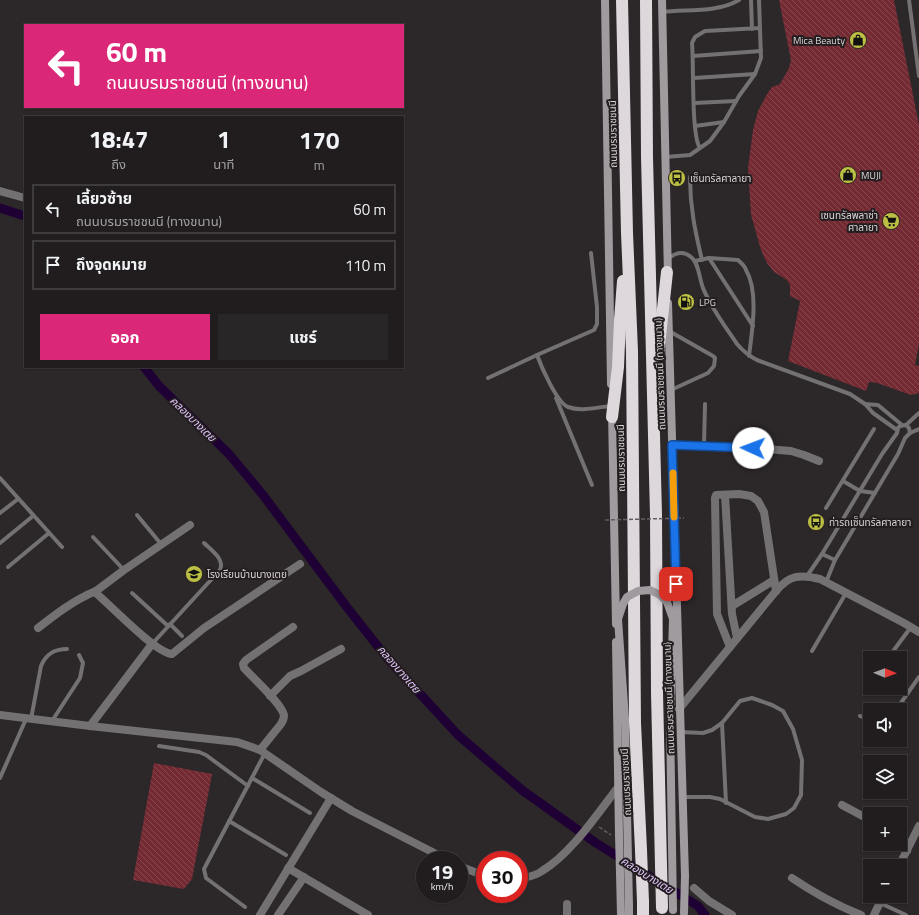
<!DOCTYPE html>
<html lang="th">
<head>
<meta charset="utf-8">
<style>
  body { margin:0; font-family:"Titillium Web","Noto Sans Thai",sans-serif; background:#292628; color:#f1f3f6; height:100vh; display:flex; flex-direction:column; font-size:15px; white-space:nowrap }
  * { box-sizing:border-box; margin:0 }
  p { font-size:13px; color:#a2a2a4 }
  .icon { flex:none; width:22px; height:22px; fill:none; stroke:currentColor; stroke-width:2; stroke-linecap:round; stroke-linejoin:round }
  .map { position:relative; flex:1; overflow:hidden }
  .drawer { position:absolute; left:24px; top:116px; width:380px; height:252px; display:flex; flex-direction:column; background:#211d1f; border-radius:0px; box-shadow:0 1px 3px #0004,0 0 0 1px #3e3b3d }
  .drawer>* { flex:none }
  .hud { position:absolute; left:24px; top:24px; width:380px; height:84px; border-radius:0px; box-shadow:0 1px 3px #0004,0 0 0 1px #3e3b3d; background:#db2777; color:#fff; overflow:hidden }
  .needle { width:26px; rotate:91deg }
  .tools { position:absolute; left:863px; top:651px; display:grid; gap:8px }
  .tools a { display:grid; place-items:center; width:44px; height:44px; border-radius:0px; background:#211d1f; box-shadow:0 1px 3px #0004,0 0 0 1px #3e3b3d; font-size:20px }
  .speed { position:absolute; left:416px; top:851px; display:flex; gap:8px; font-size:20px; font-weight:700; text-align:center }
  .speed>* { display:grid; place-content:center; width:52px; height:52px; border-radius:50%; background:#211d1f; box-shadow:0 1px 3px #0004,0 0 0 1px #3e3b3d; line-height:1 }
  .speed small { font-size:10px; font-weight:400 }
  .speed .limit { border:6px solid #d22; background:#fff; color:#111 }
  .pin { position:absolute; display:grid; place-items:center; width:34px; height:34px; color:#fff; margin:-17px; border-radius:8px; box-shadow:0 2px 6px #0006 }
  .me { position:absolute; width:44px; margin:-22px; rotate:272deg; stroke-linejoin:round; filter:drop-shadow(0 0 3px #0008) }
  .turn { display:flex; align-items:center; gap:14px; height:84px; padding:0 16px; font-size:18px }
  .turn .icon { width:52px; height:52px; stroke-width:2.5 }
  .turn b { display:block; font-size:28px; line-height:34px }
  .eta { display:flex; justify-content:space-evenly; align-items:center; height:68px; text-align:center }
  .eta b { font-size:24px; font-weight:700; line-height:28px }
  .action { display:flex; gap:8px; margin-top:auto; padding:8px 16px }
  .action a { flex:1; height:46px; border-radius:0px; background:#db2777; color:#fff; font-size:16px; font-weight:700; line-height:46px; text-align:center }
  .action a+a { background:#292628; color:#f1f3f6 }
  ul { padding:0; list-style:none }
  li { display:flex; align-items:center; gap:12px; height:50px; margin:0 8px 6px; padding:0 8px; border:2px solid #3e3b3d; border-radius:0px }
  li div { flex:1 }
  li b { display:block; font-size:15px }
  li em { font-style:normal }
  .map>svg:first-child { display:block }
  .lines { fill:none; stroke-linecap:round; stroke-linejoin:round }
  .canal { stroke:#1f0035; stroke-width:9 }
  .building { fill:url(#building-back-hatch) }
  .path { stroke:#635e60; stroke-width:1.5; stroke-dasharray:4 2; stroke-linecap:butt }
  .lane { stroke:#747173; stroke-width:4 }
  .street { stroke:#747173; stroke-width:8 }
  .secondary { stroke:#9f9b9e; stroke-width:8 }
  .highway { stroke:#ded8dd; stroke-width:12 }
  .path-bridge { stroke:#635e60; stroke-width:1.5; stroke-dasharray:4 2; stroke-linecap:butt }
  .secondary-bridge { stroke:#9f9b9e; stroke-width:8 }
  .highway-bridge { stroke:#ded8dd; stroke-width:12 }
  .route-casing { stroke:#114b97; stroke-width:10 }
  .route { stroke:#1a73e8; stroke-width:7 }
  .slow { stroke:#f59e0b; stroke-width:7 }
  .labels { text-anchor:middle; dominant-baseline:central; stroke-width:4; stroke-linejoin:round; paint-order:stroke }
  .poi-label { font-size:10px; fill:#d9d5d6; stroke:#231d1f; text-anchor:start }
  .street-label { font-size:10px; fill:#d9d5d6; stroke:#231d1f }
  .water-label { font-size:11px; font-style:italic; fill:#e0c6fd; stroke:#231d1f }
</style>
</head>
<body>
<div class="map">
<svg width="919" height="915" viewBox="0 0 919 915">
  <defs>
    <pattern id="building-back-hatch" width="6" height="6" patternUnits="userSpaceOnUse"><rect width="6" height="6" fill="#732a32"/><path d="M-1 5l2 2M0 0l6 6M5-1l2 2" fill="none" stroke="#86484f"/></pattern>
  </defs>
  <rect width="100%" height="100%" fill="#2c2729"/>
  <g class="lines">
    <g class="canal">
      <path d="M0,208L25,216"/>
      <path d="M144,367L159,386L229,454L263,495L346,606L387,658L458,735L522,790L596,843L698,906L705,915"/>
    </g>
  </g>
  <g class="building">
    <path d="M779,0H894L919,125V344L915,365L919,366V393L911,395L877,383L869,382L866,391L788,361L800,301L790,296V285L787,280L774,272L767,263L761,250L751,215L748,168L753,130L758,111L767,94L772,87L780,84L789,68L791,60Z"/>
    <path d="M154,763L212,774L192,879L184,889L133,880Z"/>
  </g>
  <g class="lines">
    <path class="path" d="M599,827L611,835"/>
    <g class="lane">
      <path d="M751,0L752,29"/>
      <path d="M759,0L761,58L755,74L739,96L724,122L710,141L700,148C691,136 694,63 692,43L695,37L705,31L760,28"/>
      <path d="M909,0L919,76"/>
      <path d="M662,12C687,9 717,13 739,0"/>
      <path d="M693,56L761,51"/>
      <path d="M694,78L755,74"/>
      <path d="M694,103L736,101"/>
      <path d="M695,126L724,122"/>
      <path d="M665,157L690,155L700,148"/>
      <path d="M690,177C690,207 695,231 702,260"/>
      <path d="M709,258L753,326"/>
      <path d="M668,259C675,253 683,250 691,257C699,263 699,278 703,288C711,308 725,326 737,344C743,351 749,356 757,360L850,394L865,404L873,413L897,430"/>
      <path d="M695,261L709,258L738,260C741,263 745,266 746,270C759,292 752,331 749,356"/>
      <path d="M669,331L713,356L715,358L714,366L708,373L671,390"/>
      <path d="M537,355L594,330L597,324V307L591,253"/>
      <path d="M488,378L537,355C541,366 557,403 568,407C581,412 598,407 611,406"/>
      <path d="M556,398L592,485"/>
      <path d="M865,404L878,405L902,425"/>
      <path d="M906,425L919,413"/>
      <path d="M704,446L705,404"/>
      <path d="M0,478L62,547"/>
      <path d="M843,481L860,491L875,493"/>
      <path d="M826,508L874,429"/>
      <path d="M0,513L18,499"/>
      <path d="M137,515L161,544"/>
      <path d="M93,537L124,570"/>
      <path d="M0,543L33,516"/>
      <path d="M822,554L835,560"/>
      <path d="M8,567L49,533"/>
      <path d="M807,576L822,554L882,454L897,433L898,428L900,426L906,425L909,428L910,433"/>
      <path d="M826,582L835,560L898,454L905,438L910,433L919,429"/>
      <path d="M132,593L168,626"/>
      <path d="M170,624L182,636"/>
      <path d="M152,644L220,570C225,559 211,550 204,543"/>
      <path d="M812,651L846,593"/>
      <path d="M888,658L911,627"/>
      <path d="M900,687L908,693"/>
      <path d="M896,710L919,677"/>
      <path d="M860,716L870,720"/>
      <path d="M31,719L41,666C46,654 54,649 67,649"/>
      <path d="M52,721L80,678L83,663L79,655"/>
      <path d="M722,723L726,803"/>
      <path d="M680,732L703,733L712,730L722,723L740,701L752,698L772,705L783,711L793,729L802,760L801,795L794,808L786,814L768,819L755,817L720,799L710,797H682"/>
      <path d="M159,746L199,752L206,755L248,786"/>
      <path d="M0,778L26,719"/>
      <path d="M252,778L310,813"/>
      <path d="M229,821L286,855"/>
      <path d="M880,903L906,915"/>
      <path d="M245,907L206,878L204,869L265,753"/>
    </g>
    <g class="street">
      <path d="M0,191L25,198"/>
      <path d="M672,445L753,448L791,451L804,455L819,461"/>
      <path d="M725,495L732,614L737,638"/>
      <path d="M190,525L124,570L96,591L97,594C111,606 156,653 172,654L204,628L300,564"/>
      <path d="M732,606L774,580"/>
      <path d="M38,628C56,614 74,600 96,591"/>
      <path d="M730,647L717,614L715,498L716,495L739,494L751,496L758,501L764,512L776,591"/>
      <path d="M270,696L290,676L301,671L341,649"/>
      <path d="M679,709L776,591C789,575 800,574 820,579L904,623L919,632"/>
      <path d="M0,715L90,726L237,742L260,750L321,792L352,811L448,860"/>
      <path d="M90,726L152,644"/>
      <path d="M260,750L281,724C283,721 284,718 284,715C281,703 253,678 244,668L243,664L246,660L293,627"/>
      <path d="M842,805L870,820"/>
      <path d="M899,844L907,851"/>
      <path d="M459,866L485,876"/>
      <path d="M899,866L919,826"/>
      <path d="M288,868L368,915"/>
      <path d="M792,878C814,893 836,905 861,915"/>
      <path d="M519,879C527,877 536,876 542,871C572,853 597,814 619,786"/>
      <path d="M694,888L709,901L732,915"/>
      <path d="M260,915L331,798"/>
      <path d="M278,915L304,877"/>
      <path d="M567,915V904"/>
      <path d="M874,915L883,896"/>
    </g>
    <g class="secondary">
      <path d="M605,0L611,384"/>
      <path d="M662,0L668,277"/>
      <path d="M668,303L685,876"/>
      <path d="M612,412L616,624"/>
      <path d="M616,642L619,835"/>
      <path d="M620,873L621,915"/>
      <path d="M629,906V915"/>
    </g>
    <g class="highway">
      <path d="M622,0L627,233L632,351L635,723L641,850"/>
      <path d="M646,0L647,157L656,515L657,693L661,865"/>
      <path d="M658,355L667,272"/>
      <path d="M612,417L618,367L620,320L623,281"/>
      <path d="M643,902V915"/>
    </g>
    <path class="path-bridge" d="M605,520L684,518"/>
    <g class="secondary-bridge">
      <path d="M619,835L620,873"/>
      <path d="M629,906L625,719L618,619L623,604L627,597L638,591L650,590L660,595L667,602L673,619L670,719L673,910"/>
      <path d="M684,913L685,876"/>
    </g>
    <g class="highway-bridge">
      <path d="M641,850L643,902"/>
      <path d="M661,865L662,908"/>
    </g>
  </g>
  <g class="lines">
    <g class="route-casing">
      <path id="route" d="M676,584L672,445L753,448"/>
    </g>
    <use href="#route" class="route"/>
    <path class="slow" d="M673,473L674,517"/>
  </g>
  <defs>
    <g id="shop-disc" transform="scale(0.9)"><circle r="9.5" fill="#bcbf44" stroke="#231d1f"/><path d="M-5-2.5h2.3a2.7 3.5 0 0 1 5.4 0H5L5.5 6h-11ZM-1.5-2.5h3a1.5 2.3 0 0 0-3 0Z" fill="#111"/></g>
    <g id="bus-disc" transform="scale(0.9)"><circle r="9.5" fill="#bcbf44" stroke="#231d1f"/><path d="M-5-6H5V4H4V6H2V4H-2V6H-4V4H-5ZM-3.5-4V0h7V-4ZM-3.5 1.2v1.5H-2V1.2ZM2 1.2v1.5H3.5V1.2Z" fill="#111"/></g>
    <g id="supermarket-disc" transform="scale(0.9)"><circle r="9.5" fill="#bcbf44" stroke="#231d1f"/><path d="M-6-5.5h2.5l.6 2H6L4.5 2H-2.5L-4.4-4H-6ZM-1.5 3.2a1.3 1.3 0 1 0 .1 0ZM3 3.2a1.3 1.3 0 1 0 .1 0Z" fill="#111"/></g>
    <g id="fuel-disc" transform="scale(0.9)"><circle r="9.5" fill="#bcbf44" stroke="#231d1f"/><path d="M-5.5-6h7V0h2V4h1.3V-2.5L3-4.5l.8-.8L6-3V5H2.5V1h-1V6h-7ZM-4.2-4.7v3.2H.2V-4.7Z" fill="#111"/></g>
    <g id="school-disc" transform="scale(0.9)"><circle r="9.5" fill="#bcbf44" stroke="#231d1f"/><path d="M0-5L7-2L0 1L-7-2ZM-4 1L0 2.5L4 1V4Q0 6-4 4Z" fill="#111"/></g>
  </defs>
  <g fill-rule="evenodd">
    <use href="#shop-disc" x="858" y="40"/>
    <use href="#shop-disc" x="848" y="175"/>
    <use href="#bus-disc" x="677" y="178"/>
    <use href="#supermarket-disc" x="891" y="221"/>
    <use href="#fuel-disc" x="686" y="302"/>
    <use href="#bus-disc" x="816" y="522"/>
    <use href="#school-disc" x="194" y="574"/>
  </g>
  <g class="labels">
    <g class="poi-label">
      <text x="845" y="40" text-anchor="end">Mica Beauty</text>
      <text x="861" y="175">MUJI</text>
      <text x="690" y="178">เซ็นทรัลศาลายา</text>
      <text x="878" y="215" text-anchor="end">เซนทรัลพลาซ่า<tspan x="878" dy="12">ศาลายา</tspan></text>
      <text x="699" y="302">LPG</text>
      <text x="829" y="522">ท่ารถเซ็นทรัลศาลายา</text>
      <text x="207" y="574">โรงเรียนบ้านบางเตย</text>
    </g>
    <g class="street-label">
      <text transform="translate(613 134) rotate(-91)">ถนนบรมราชชนนี</text>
      <text transform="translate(660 374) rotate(-92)">ถนนบรมราชชนนี (ทางขนาน)</text>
      <text transform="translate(621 458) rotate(-91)">ถนนบรมราชชนนี</text>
      <text transform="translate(669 698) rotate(-92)">ถนนบรมราชชนนี (ทางขนาน)</text>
      <text transform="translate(626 782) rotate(-93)">ถนนบรมราชชนนี</text>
    </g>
    <g class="water-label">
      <text transform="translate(193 419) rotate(44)">คลองบางเตย</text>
      <text transform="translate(399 669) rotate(49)">คลองบางเตย</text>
      <text transform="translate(647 875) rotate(32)">คลองบางเตย</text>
    </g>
  </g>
</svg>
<div class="tools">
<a><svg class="needle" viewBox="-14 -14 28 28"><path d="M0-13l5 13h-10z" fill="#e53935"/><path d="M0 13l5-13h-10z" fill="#a2a2a4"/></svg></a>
<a><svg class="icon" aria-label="sound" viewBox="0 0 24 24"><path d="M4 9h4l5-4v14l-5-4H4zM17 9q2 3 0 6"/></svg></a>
<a><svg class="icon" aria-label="layers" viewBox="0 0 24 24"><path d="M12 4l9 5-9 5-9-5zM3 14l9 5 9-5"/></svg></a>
<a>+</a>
<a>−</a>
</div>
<div class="speed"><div>19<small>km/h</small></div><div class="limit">30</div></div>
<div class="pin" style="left:676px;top:584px;background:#d93025"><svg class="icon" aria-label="arrive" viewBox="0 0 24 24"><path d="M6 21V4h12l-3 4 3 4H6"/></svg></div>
<svg class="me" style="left:753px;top:448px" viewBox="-20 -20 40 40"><circle r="19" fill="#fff"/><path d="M0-13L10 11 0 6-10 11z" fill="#1a73e8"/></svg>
<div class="hud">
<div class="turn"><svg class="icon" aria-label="left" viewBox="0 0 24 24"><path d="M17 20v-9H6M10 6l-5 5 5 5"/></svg><div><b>60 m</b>ถนนบรมราชชนนี (ทางขนาน)</div></div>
</div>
<section class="drawer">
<div class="eta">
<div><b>18:47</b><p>ถึง</p></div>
<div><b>1</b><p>นาที</p></div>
<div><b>170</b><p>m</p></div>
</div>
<ul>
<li><svg class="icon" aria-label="left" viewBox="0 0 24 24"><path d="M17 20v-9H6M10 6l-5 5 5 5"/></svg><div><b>เลี้ยวซ้าย</b><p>ถนนบรมราชชนนี (ทางขนาน)</p></div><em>60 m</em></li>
<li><svg class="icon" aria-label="arrive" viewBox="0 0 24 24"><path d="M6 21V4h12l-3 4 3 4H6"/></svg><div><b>ถึงจุดหมาย</b></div><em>110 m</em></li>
</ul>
<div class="action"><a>ออก</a><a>แชร์</a></div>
</section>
</div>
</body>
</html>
